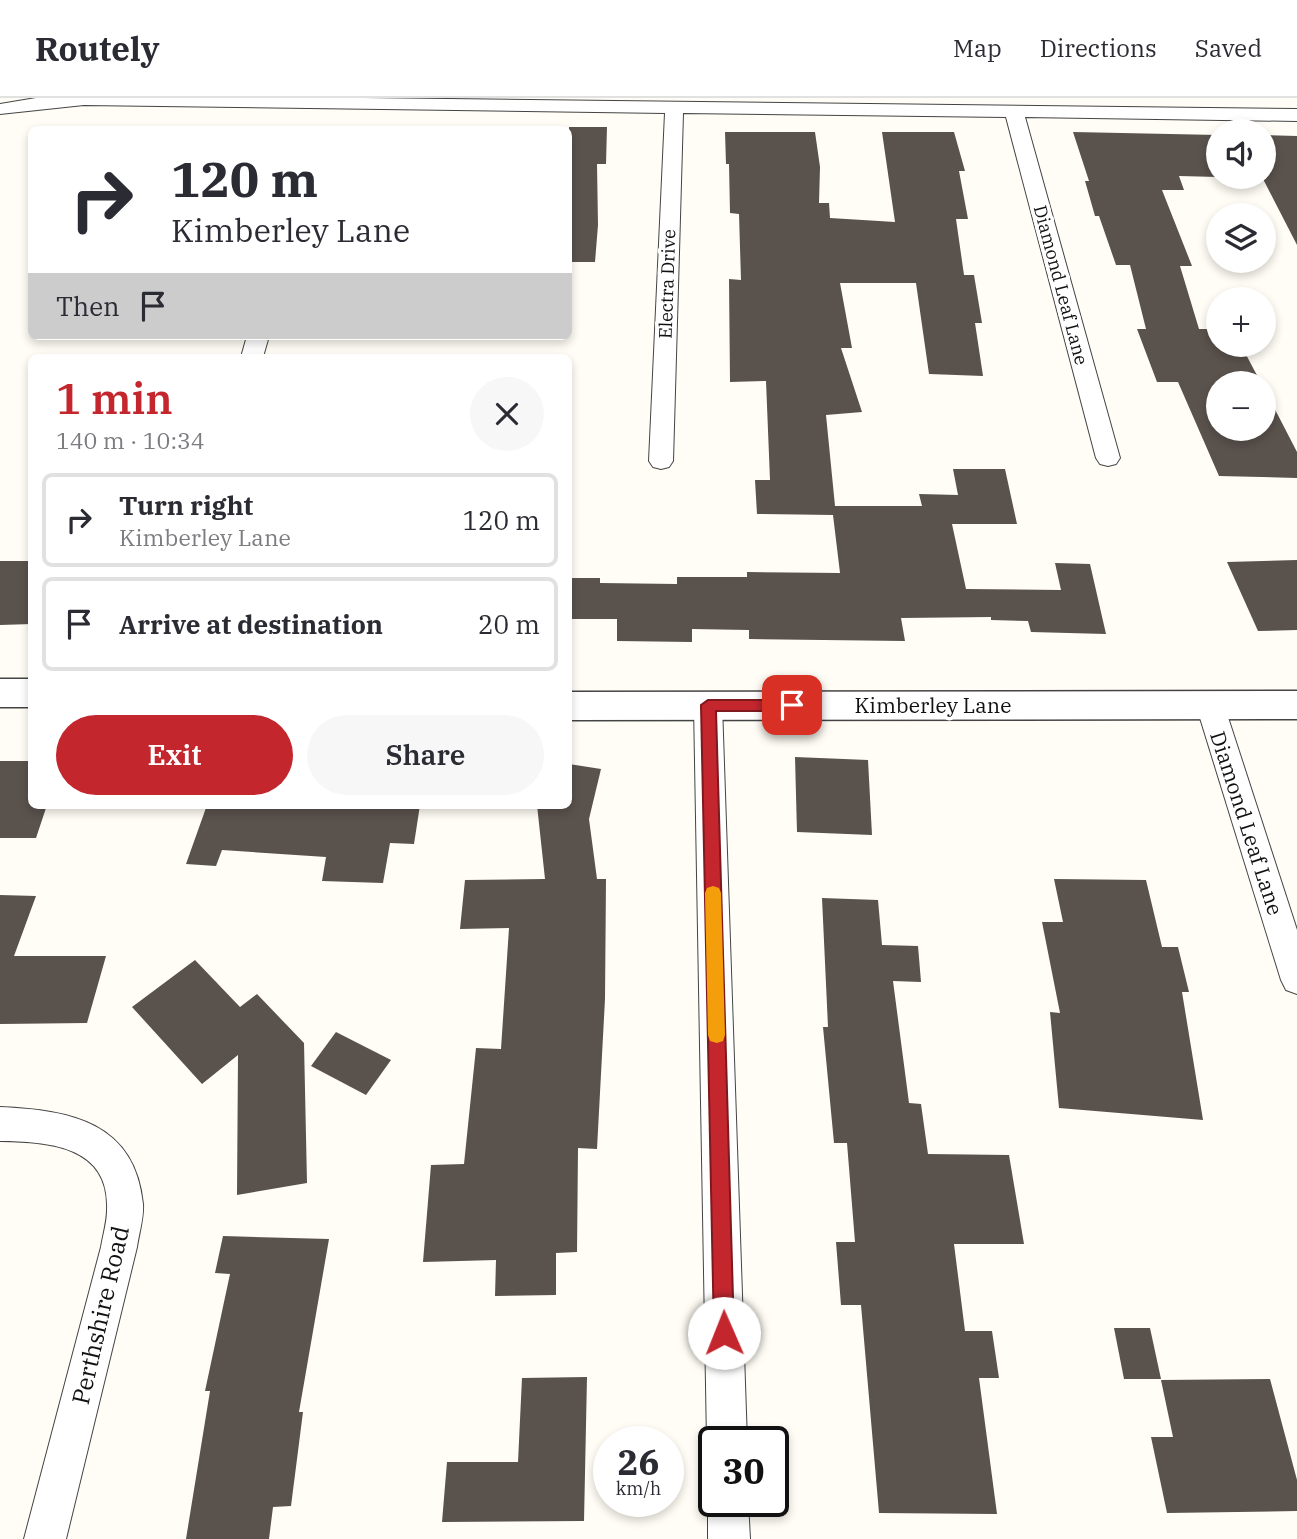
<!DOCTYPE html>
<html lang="en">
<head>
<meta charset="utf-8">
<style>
  body { margin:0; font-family:"IBM Plex Serif",serif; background:#f7f7f7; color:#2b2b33; height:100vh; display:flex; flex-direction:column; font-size:26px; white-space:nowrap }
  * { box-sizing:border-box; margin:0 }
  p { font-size:23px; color:#7c7c81 }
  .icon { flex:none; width:38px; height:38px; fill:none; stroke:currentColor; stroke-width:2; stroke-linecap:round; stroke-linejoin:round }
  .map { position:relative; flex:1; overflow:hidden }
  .drawer { position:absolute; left:28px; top:256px; width:544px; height:455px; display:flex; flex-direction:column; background:#fff; border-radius:10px; box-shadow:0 4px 10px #0003 }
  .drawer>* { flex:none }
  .banner { position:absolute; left:28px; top:28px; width:544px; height:214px; border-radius:10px; box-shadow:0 4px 10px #0003; background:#fff; color:#2b2b33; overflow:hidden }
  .fabs { position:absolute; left:1206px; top:21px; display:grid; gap:14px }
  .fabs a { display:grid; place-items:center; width:70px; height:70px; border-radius:50%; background:#fff; box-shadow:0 4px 10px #0003; font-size:35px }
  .speed { position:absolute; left:593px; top:1328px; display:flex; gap:14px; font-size:35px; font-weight:700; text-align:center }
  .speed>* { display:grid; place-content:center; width:91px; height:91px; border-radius:50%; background:#fff; box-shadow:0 4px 10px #0003; line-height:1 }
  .speed small { font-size:18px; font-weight:400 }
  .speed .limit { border:4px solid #111; border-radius:10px; background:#fff; color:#111 }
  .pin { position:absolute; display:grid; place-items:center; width:60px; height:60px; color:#fff; margin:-30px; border-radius:14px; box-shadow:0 4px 10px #0006 }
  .me { position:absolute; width:77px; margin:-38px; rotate:359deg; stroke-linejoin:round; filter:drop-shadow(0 0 5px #0008) }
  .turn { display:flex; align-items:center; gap:24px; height:147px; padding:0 28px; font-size:32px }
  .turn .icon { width:91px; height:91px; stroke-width:2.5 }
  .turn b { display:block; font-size:49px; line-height:60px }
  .then { display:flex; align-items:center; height:66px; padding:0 28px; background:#0003; gap:14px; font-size:26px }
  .round { display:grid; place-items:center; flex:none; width:74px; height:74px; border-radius:37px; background:#f7f7f7 }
  .headline { display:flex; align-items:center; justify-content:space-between; height:119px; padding:0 28px }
  h1 { font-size:42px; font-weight:600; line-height:52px; color:#c4262e }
  .button { display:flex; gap:14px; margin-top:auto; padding:14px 28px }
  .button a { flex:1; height:80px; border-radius:42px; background:#c4262e; color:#fff; font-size:28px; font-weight:600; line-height:80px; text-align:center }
  .button a+a { background:#f7f7f7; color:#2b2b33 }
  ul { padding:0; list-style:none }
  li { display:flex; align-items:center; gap:21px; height:94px; margin:0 14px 10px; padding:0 14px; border:4px solid #e1e1e2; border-radius:10px }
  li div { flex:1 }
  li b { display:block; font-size:26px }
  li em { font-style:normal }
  header { display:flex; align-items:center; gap:42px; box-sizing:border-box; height:98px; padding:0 35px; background:#fff; border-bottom:2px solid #e1e1e2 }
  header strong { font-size:33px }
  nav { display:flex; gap:38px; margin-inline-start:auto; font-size:24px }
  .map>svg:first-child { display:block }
  .building { fill:#5a524d }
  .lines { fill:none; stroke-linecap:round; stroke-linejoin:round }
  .minor-casing { stroke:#444; stroke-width:2 }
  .tertiary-casing { stroke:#444; stroke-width:3 }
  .minor { fill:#fff; fill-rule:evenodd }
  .tertiary { fill:#fff; fill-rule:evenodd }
  .route { fill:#c4262e; stroke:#7f191e; stroke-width:2 }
  .slow { fill:#f59e0b }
  .labels { text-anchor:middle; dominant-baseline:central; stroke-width:7; stroke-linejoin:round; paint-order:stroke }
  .far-street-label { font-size:18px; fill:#111; stroke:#fff }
  .street-label { font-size:21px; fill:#111; stroke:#fff }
  .near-street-label { font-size:24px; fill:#111; stroke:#fff }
</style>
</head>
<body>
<header>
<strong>Routely</strong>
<nav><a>Map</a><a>Directions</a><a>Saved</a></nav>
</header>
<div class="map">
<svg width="1297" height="1441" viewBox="0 0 1297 1441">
  <rect width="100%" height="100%" fill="#fffdf5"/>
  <g class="building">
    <path d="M569,29H607L606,66H597L598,127L595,164H569Z"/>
    <path d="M725,34H815L820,69L819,105H829L830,120L895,124L882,34H954L965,73H959L968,121H956L964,177H974L982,225H975L983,278L929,276L916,185H840L852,250H841L862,314L826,317L835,408H922L919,396L958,397L953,371H1005L1017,426H952L966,491L1061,492L1055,465L1090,466L1106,536L1031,534L1028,523L991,522V519L901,520L905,543L749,541V532L692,531V544L617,543V521H569V480H600V485L677,486V479H747V474L840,475L833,417L757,416L755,382H770L766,283L730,284L729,181L741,182L739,116L730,115L729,66H726Z"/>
    <path d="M1073,34L1218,37V79L1179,78L1184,92H1162L1192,168H1180L1199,231H1218V247H1241L1261,285H1218V331H1264V290L1297,354V380L1219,378L1178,284H1157L1137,231H1146L1130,167H1116L1099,118H1095L1085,83H1089Z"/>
    <path d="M1264,37L1297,38V147L1262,79H1223H1264Z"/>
    <path d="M1297,462V532L1258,533L1227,464Z"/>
    <path d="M0,463H32V526L0,527Z"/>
    <path d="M795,659L868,662L872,737L797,734Z"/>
    <path d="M0,663H32V707H47L36,740H0Z"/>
    <path d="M569,666L601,671L589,721L597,781H606L605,901L597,1051L578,1050L577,1154L556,1155V1197L495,1198L496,1162L423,1164L431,1067L464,1066L476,950L501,951L509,830L460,831L465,782L545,781L537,707H569Z"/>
    <path d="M207,707H420L414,746L390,745L383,785L322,783L326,759L222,752L216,768L186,766Z"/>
    <path d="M1054,781L1146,782L1162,849H1178L1189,894H1182L1203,1022L1059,1010L1050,914L1060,915L1042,824H1063Z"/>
    <path d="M0,797L36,798L14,858H106L87,925L0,926Z"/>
    <path d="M822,800L878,802L882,847L918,848L921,884L893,883L909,1005L921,1006L928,1056L1009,1057L1024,1146H954L965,1233H992L999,1280H979L997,1416L879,1415L861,1207H841L836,1144H855L847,1045H834L823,929H828Z"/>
    <path d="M195,862L240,909L257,896L304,945L307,1085L237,1097L238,957L202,986L132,909Z"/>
    <path d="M336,934L391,962L366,997L311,968Z"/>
    <path d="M223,1138L329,1141L299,1314H303L291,1408L273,1409L269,1441H186L210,1293H205L230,1176L215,1175Z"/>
    <path d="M1114,1230H1150L1161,1281H1124Z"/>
    <path d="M587,1279L584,1423L442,1424L447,1364H518L522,1280Z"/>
    <path d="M1270,1281L1297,1382V1413L1167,1415L1151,1339H1173L1161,1282Z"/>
  </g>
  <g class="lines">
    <g class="minor-casing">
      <g id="minor">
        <path d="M36,0H364L1297,11V23L1025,19L1120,360L1116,366L1108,368L1100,366L1096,360L1006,19L683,15L673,363L669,369L661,371L653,369L649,363L665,15L84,7L0,16V6Z"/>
        <path d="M247,238H269L263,259H241Z"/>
        <path d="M708,596L718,599L722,607L747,1344H714V1359L707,1344L694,607L698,599Z"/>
        <path d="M1210,596L1220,599L1224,607L1297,832V896L1286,892L1281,882L1196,607L1200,599Z"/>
        <path d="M0,1009C70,1012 135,1024 143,1106C144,1120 139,1135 137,1149L66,1441H24L101,1149C103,1137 107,1124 107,1112C110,1047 48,1044 0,1043Z"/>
        <path d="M714,1389V1404H748L750,1441H708V1404Z"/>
      </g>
    </g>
    <g class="tertiary-casing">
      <g id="tertiary">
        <rect x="0" y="581" width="32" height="28"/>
        <path d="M1297,593V621L569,622V594Z"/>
      </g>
    </g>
    <use href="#minor" class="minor"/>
    <use href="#tertiary" class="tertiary"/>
  </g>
  <path class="route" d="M708,602H792L799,607L792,613H716L734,1235L731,1242L724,1245L717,1242L714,1235L701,607Z"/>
  <path class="slow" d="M713,788L719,790L721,795L725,937L723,943L717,945L710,943L708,937L705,795L707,790Z"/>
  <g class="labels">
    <g class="far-street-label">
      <text transform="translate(667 186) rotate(-88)">Electra Drive</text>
      <text transform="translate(1061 187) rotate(75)">Diamond Leaf Lane</text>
    </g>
    <g class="street-label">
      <text x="933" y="607">Kimberley Lane</text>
      <text transform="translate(1247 725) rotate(72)">Diamond Leaf Lane</text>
    </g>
    <g class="near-street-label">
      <text transform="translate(100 1217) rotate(-77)">Perthshire Road</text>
    </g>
  </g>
</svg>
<div class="fabs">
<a><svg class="icon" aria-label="sound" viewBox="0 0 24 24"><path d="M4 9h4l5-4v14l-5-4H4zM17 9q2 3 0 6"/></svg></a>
<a><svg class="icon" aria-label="layers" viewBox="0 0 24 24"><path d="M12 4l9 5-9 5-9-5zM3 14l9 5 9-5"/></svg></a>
<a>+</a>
<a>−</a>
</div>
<div class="speed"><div>26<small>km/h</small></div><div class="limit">30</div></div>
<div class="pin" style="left:792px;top:607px;background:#d93025"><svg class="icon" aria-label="arrive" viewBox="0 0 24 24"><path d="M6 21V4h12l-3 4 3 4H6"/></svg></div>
<svg class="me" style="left:724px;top:1235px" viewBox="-20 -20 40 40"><circle r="19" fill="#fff"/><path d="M0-13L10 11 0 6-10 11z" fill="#c4262e"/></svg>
<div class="banner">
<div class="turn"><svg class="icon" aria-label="right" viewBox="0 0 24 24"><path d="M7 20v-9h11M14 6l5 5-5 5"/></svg><div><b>120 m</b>Kimberley Lane</div></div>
<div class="then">Then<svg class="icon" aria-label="arrive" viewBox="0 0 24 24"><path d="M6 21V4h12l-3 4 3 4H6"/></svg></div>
</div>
<section class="drawer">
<div class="headline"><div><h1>1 min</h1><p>140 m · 10:34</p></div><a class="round"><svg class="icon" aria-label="close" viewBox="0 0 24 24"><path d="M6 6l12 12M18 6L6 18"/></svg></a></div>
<ul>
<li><svg class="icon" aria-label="right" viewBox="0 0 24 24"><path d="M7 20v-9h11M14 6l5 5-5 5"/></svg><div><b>Turn right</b><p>Kimberley Lane</p></div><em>120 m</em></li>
<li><svg class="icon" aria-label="arrive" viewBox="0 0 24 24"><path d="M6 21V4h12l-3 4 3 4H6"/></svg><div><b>Arrive at destination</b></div><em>20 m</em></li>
</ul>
<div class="button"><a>Exit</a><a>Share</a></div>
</section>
</div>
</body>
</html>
